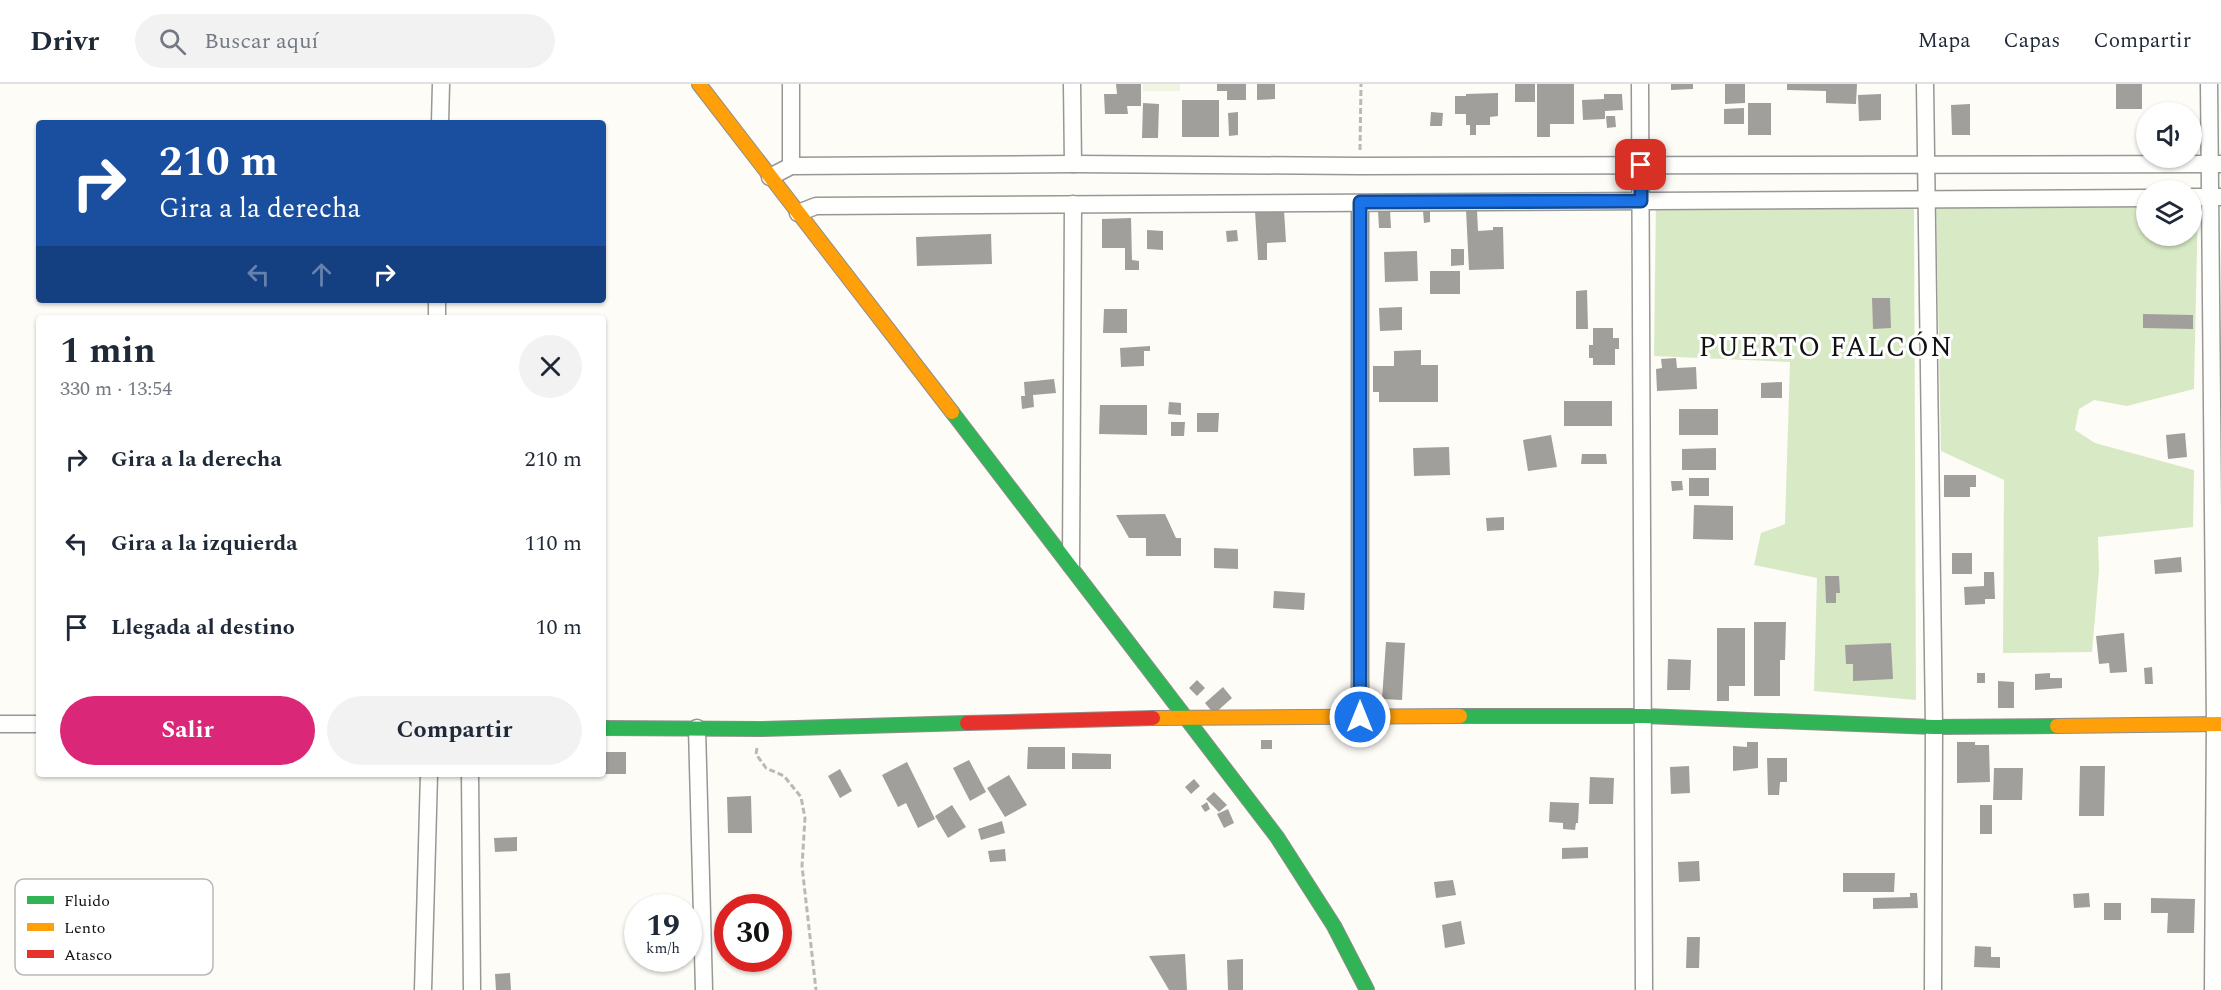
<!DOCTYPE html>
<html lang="es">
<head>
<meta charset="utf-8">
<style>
  body { margin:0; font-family:Spectral,serif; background:#f2f2f3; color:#1f2937; height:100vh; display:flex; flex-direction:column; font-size:22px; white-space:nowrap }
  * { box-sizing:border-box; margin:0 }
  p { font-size:20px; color:#747a83 }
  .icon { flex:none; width:33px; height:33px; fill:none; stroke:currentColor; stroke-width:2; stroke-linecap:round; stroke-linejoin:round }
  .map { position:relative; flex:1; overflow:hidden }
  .side { position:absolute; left:36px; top:231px; width:570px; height:462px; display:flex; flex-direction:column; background:#fff; border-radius:6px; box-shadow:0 2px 4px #0004 }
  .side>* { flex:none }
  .banner { position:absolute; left:36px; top:36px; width:570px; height:183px; border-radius:6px; box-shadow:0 2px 4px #0004; background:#1a4fa0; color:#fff; overflow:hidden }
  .fabs { position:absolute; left:2136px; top:18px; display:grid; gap:12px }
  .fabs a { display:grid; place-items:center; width:66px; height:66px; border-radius:50%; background:#fff; box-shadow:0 2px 4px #0004; font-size:30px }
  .speed { position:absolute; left:624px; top:810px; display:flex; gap:12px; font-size:30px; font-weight:700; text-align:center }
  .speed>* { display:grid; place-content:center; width:78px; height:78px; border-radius:50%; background:#fff; box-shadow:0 2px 4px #0004; line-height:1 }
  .speed small { font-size:15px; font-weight:400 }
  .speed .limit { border:9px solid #d22; background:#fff; color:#111 }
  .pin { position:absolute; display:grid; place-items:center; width:51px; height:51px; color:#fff; margin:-26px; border-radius:12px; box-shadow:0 3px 9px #0006 }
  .me { position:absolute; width:66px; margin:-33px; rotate:0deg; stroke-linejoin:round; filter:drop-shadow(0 0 4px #0008) }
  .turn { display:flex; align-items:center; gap:21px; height:126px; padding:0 24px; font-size:27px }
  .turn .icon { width:78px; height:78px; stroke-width:2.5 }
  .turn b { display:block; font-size:42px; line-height:51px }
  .lanes { display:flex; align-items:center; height:57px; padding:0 24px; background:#0003; justify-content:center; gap:30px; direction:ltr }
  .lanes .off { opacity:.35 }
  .round { display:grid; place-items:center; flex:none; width:63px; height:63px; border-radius:32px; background:#f2f2f3 }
  .summary { display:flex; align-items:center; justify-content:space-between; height:102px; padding:0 24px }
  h1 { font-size:36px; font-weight:700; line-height:45px }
  .cta { display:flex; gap:12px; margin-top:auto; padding:12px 24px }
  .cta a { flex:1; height:69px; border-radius:36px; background:#db2777; color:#fff; font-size:24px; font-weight:700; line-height:69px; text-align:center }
  .cta a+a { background:#f2f2f3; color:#1f2937 }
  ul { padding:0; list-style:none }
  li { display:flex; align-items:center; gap:18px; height:84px; padding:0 24px }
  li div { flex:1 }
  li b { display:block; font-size:22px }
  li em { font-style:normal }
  header { display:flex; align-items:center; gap:36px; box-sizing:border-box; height:84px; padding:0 30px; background:#fff; border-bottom:2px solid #e0e1e3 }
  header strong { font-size:28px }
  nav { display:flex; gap:33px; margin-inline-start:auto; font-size:21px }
  .search { width:420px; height:54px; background:#f2f2f3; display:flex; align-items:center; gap:15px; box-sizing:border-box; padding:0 21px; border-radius:33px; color:#747a83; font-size:22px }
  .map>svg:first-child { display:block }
  .forest { fill:#d8eac5 }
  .pitch { fill:#f0f6e1 }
  .building { fill:#a19f9c }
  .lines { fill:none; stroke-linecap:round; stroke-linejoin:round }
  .street-casing { stroke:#979795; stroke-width:19 }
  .fast-casing { stroke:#8e8d8b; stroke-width:16 }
  .slow-casing { stroke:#8e8d8b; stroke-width:16 }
  .jam-casing { stroke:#8e8d8b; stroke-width:16 }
  .path { stroke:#b9b9b8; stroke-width:3; stroke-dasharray:6 3; stroke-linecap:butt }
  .street { stroke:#fffffe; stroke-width:16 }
  .fast { stroke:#30b455; stroke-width:14 }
  .slow { stroke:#ff9f0a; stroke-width:14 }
  .jam { stroke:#e5322d; stroke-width:14 }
  .route-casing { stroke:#114b97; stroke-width:15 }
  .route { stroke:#1a73e8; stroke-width:10 }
  .labels { text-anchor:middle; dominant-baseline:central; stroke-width:6; stroke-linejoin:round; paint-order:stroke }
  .quarter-label { font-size:27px; letter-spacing:1.5px; fill:#111; stroke:#fff }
  .key { fill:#fff; stroke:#b8b8b8; stroke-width:1.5 }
  .key-label { font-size:16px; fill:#111 }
</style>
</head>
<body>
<header>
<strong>Drivr</strong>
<div class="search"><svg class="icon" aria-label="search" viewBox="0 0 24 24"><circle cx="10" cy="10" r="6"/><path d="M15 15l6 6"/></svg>Buscar aquí</div>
<nav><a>Mapa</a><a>Capas</a><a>Compartir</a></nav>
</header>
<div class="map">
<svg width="2221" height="906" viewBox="0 0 2221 906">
  <rect width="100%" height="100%" fill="#fdfcf7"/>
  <g class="forest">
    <path d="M1914,116L1916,616L1814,607L1817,494L1754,481L1761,449L1785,440L1790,278L1654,272L1656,117Z"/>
    <path d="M2146,116V152H2192V116H2198L2194,305L2127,322L2094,316L2079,325L2075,346L2095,359L2194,386L2193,443L2098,453L2099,487L2092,568L2003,569L2004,396L1941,367L1936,117Z"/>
  </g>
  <rect class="pitch" x="1143" y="0" width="37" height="7"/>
  <g class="building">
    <path d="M1116,0H1141V22H1127L1128,30H1105L1104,10H1117Z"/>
    <path d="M1217,0H1246V16H1227V7H1217Z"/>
    <path d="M1257,0H1275V15L1257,16Z"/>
    <rect x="1515" y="0" width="20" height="18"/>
    <path d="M1537,0H1574V40H1550V53H1537Z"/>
    <path d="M1671,0H1693V5L1671,6Z"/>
    <path d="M1725,0H1745V19L1725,20Z"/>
    <path d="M1787,0H1857L1856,20L1826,19V7L1787,6Z"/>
    <rect x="2116" y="0" width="26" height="25"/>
    <path d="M1498,9V32L1490,33V41H1476V51H1470V41H1466V30H1455V12H1466V10Z"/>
    <path d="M1604,10H1622L1623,26L1605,27V35L1583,36L1582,16L1604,15Z"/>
    <path d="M1881,10V36L1859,37L1858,11Z"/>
    <rect x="1182" y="16" width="37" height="37"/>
    <path d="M1143,19L1159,20L1158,54H1142Z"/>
    <rect x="1748" y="19" width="23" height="32"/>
    <path d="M1970,20V51H1952L1951,21Z"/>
    <path d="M1744,24V40H1724V25Z"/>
    <path d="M1238,28V51L1229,52L1228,29Z"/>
    <path d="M1431,28L1443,29L1442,42H1430Z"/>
    <path d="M1606,32H1615L1616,43L1607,44Z"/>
    <path d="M1284,126L1286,158L1267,159V176H1258L1255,127Z"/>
    <path d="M1390,126L1391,144H1379L1378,127Z"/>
    <path d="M1466,126H1477L1478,147L1493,146V143H1503L1504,185L1469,186Z"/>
    <path d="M1423,127H1430V138L1424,139Z"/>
    <path d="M1131,134L1132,176L1139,177V186H1125V164H1102V135Z"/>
    <path d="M1147,146L1163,147V166L1147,165Z"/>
    <path d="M1237,146L1238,157L1227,158L1226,147Z"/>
    <path d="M991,150L992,180L917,182L916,153Z"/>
    <path d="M1451,165H1464V181L1451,182Z"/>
    <path d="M1417,167L1418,197L1385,198L1384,168Z"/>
    <rect x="1430" y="187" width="30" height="23"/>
    <path d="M1587,206L1588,245H1576V207Z"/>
    <path d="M1872,214H1890L1891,244L1873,245Z"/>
    <path d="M1402,223V246L1380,247L1379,224Z"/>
    <path d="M1104,225H1127V249H1103Z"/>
    <path d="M2143,230L2193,231V245L2143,244Z"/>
    <path d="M1593,244H1613V254H1619V265H1615V281H1593V274H1589V261H1593Z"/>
    <path d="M1150,262V267H1144V282L1121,283L1120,264Z"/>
    <path d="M1421,266V281H1438V318H1379V308H1373V282H1394V267Z"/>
    <path d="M1676,274L1677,284L1696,283L1697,305L1657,307L1656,285L1662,284L1661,275Z"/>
    <path d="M1054,295L1056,309L1033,311L1034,323L1022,325L1021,312H1025L1024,298Z"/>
    <path d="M1782,298V314H1761V299Z"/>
    <rect x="1564" y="317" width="48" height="25"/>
    <path d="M1169,318L1181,319V331L1168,330Z"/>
    <path d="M1100,321H1147V351L1099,350Z"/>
    <rect x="1679" y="325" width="39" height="26"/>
    <path d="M1197,329H1219L1218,348H1197Z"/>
    <path d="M1171,338H1185L1184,352H1171Z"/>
    <path d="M2185,349L2187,373L2168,375L2166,351Z"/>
    <path d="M1551,351L1557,383L1528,387L1523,356Z"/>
    <path d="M1449,363L1450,391L1414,392L1413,364Z"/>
    <path d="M1716,364V386H1682V365Z"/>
    <path d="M1582,370H1606L1607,380H1581Z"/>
    <path d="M1944,391H1976V403H1970V413H1944Z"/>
    <rect x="1689" y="394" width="20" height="18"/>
    <path d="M1671,397H1682L1683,406L1672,407Z"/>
    <path d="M1694,421L1733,422V456L1693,455Z"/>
    <path d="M1165,430L1176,454H1181V472H1146V454H1129L1116,431Z"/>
    <path d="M1504,433V446L1487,447L1486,434Z"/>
    <path d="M1214,464L1238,465V485L1214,484Z"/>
    <rect x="1952" y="469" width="20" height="21"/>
    <path d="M2181,473L2182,488L2155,490L2154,476Z"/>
    <path d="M1984,488H1994L1995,515H1985V520L1965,521L1964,503L1984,502Z"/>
    <path d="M1825,492H1839L1840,509H1836V519H1826Z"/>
    <path d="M1274,507L1305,509L1304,526L1273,524Z"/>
    <path d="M1754,538H1786L1785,576H1780V612H1754Z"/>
    <path d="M1717,544H1745V602H1729V617H1717Z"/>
    <path d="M2124,549L2127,588L2110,589L2109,579L2099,580L2096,552Z"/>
    <path d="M1386,558L1405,559L1402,616L1382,615Z"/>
    <path d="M1891,559L1893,595L1853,597V580H1846L1845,561Z"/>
    <path d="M1668,575L1691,576L1690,606H1667Z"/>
    <path d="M2152,583L2153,600H2145L2144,584Z"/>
    <rect x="1977" y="589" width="8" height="10"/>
    <path d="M2050,589V594H2062V604L2035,606V590Z"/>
    <path d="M1197,596L1205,604L1197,612L1189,604Z"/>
    <path d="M1998,597L2014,598V624H1998Z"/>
    <path d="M1223,603L1232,614L1214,630L1205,619Z"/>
    <rect x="1261" y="656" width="11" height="9"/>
    <path d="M1747,658H1758V684L1733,687V662L1747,663Z"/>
    <path d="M1957,658H1975V661H1989L1990,698L1957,699Z"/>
    <path d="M1028,663H1065V685H1027Z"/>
    <path d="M604,668H626V690H605Z"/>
    <path d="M1072,669L1111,670V685H1072Z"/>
    <path d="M1767,674H1787V698H1780L1779,711H1768Z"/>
    <path d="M969,676L986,708L970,717L953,684Z"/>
    <path d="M907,678L935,735L918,744L906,719L898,723L882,691Z"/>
    <path d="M1689,682L1690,709L1671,710L1670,683Z"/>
    <path d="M2080,682H2105L2104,732H2079Z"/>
    <path d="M1994,684H2023L2022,716H1993Z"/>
    <path d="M840,685L852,707L840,714L828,692Z"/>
    <path d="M1009,691L1027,721L1005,733L987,704Z"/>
    <path d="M1590,693L1614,694L1613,720H1589Z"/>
    <path d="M1194,695L1200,702L1191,710L1185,703Z"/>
    <path d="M1214,708L1227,721L1219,728L1206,715Z"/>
    <path d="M751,712L752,749H728L727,713Z"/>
    <path d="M1207,718L1210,725L1205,728L1201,722Z"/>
    <path d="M1550,718L1579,719L1578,739H1576L1575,746L1563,745V739L1549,738Z"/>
    <path d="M952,721L966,743L948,754L935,732Z"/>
    <rect x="1980" y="721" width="12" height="29"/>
    <path d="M1228,725L1234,739L1224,744L1217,730Z"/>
    <path d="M1002,737L1005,749L981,756L978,745Z"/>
    <path d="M517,753V767L495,768L494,754Z"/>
    <path d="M1588,763V774L1562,775V764Z"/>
    <path d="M1005,765L1006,777L990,778L988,767Z"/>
    <path d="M1699,777L1700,797L1679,798L1678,778Z"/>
    <path d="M1843,789H1895L1894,808H1843Z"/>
    <path d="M1453,796L1456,811L1436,814L1434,798Z"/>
    <path d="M1910,809H1917L1918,824L1873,825V814L1910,813Z"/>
    <path d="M2089,809L2090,823L2074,824L2073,810Z"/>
    <path d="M2151,814L2195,815L2194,849H2167L2168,829H2151Z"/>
    <rect x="2104" y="819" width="17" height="17"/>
    <path d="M1461,837L1465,860L1445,864L1442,841Z"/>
    <path d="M1687,853H1700L1699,884H1686Z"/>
    <path d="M1975,862L1991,863V873H2000V884L1974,883Z"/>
    <path d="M1185,870L1187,906H1169L1149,872Z"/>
    <path d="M1243,875V906H1228L1227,876Z"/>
    <path d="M510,889L511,906H496L495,890Z"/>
  </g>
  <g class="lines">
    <g class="street-casing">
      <g id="street">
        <path d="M1072,0L1073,80"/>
        <path d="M1640,0L1644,906"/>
        <path d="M1925,0L1934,643L1933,906"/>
        <path d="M2209,0L2215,640L2213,906"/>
        <path d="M440,39L441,0"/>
        <path d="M791,82V0"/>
        <path d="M770,93L791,82L1073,80L1360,82L2221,80"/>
        <path d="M2192,113H2221"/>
        <path d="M798,129L816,122L2146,114"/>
        <path d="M437,234V216"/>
        <path d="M1071,481L1073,120"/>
        <path d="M1360,633V119"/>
        <path d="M0,640H39"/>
        <path d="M697,644L704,906"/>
        <path d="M470,690L472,906"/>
        <path d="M423,906L429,690"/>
      </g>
    </g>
    <g class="fast-casing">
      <g id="fast">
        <path d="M952,328L1277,753L1334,842L1367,906"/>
        <path d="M1460,632H1644L1934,643L2057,642"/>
        <path d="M603,644L761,645L967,639"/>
      </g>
    </g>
    <g class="slow-casing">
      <g id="slow">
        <path d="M699,0L952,328"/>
        <path d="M1153,634L1460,632"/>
        <path d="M2057,642L2221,640"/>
      </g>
    </g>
    <g class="jam-casing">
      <path id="jam" d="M967,639L1153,634"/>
    </g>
    <g class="path">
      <path d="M1360,66L1361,0"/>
      <path d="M757,664L756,670L766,684L784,692L801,713L805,734L802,782L816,906"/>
    </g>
    <use href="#street" class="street"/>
    <use href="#fast" class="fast"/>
    <use href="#slow" class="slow"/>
    <use href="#jam" class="jam"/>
  </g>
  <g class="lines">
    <g class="route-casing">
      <path id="route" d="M1360,633V118L1641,117V81"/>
    </g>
    <use href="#route" class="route"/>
  </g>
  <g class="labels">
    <g class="quarter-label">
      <text x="1826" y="264">PUERTO FALCÓN</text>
    </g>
  </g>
  <rect x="15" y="795" width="198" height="96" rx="9" class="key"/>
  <rect x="27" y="812" width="27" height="8" fill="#30b455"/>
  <rect x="27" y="839" width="27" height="8" fill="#ff9f0a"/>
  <rect x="27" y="866" width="27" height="8" fill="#e5322d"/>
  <g class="key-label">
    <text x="64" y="822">Fluido</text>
    <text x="64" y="849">Lento</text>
    <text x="64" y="876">Atasco</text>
  </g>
</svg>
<div class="fabs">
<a><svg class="icon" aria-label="sound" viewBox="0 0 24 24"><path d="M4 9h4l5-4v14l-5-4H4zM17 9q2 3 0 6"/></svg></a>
<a><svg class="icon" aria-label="layers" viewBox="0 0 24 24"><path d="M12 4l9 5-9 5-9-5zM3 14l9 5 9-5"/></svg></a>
</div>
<div class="speed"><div>19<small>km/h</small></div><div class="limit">30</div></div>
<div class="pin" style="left:1641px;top:81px;background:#d93025"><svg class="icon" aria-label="arrive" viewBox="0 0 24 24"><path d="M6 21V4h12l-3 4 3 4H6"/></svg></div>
<svg class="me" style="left:1360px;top:633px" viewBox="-20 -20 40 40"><circle r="17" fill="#1a73e8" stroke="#fff" stroke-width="3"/><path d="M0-11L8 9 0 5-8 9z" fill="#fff"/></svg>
<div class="banner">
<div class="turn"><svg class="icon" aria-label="right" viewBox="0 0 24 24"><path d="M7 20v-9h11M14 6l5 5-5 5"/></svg><div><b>210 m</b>Gira a la derecha</div></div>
<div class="lanes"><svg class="icon off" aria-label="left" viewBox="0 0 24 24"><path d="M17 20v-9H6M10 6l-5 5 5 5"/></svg><svg class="icon off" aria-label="ahead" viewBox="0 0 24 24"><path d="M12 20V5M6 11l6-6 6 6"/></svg><svg class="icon" aria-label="right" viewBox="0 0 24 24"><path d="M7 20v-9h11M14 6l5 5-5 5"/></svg></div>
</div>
<section class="side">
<div class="summary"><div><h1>1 min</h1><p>330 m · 13:54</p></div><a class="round"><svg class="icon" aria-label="close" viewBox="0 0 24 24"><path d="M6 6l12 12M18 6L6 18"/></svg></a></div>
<ul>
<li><svg class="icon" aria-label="right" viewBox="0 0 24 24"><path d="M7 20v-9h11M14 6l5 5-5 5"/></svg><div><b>Gira a la derecha</b></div><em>210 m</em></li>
<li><svg class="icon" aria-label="left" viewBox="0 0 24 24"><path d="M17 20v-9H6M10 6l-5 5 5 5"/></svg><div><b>Gira a la izquierda</b></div><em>110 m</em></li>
<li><svg class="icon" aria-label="arrive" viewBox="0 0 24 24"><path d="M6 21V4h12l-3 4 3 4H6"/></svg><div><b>Llegada al destino</b></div><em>10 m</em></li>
</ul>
<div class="cta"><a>Salir</a><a>Compartir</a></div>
</section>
</div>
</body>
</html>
